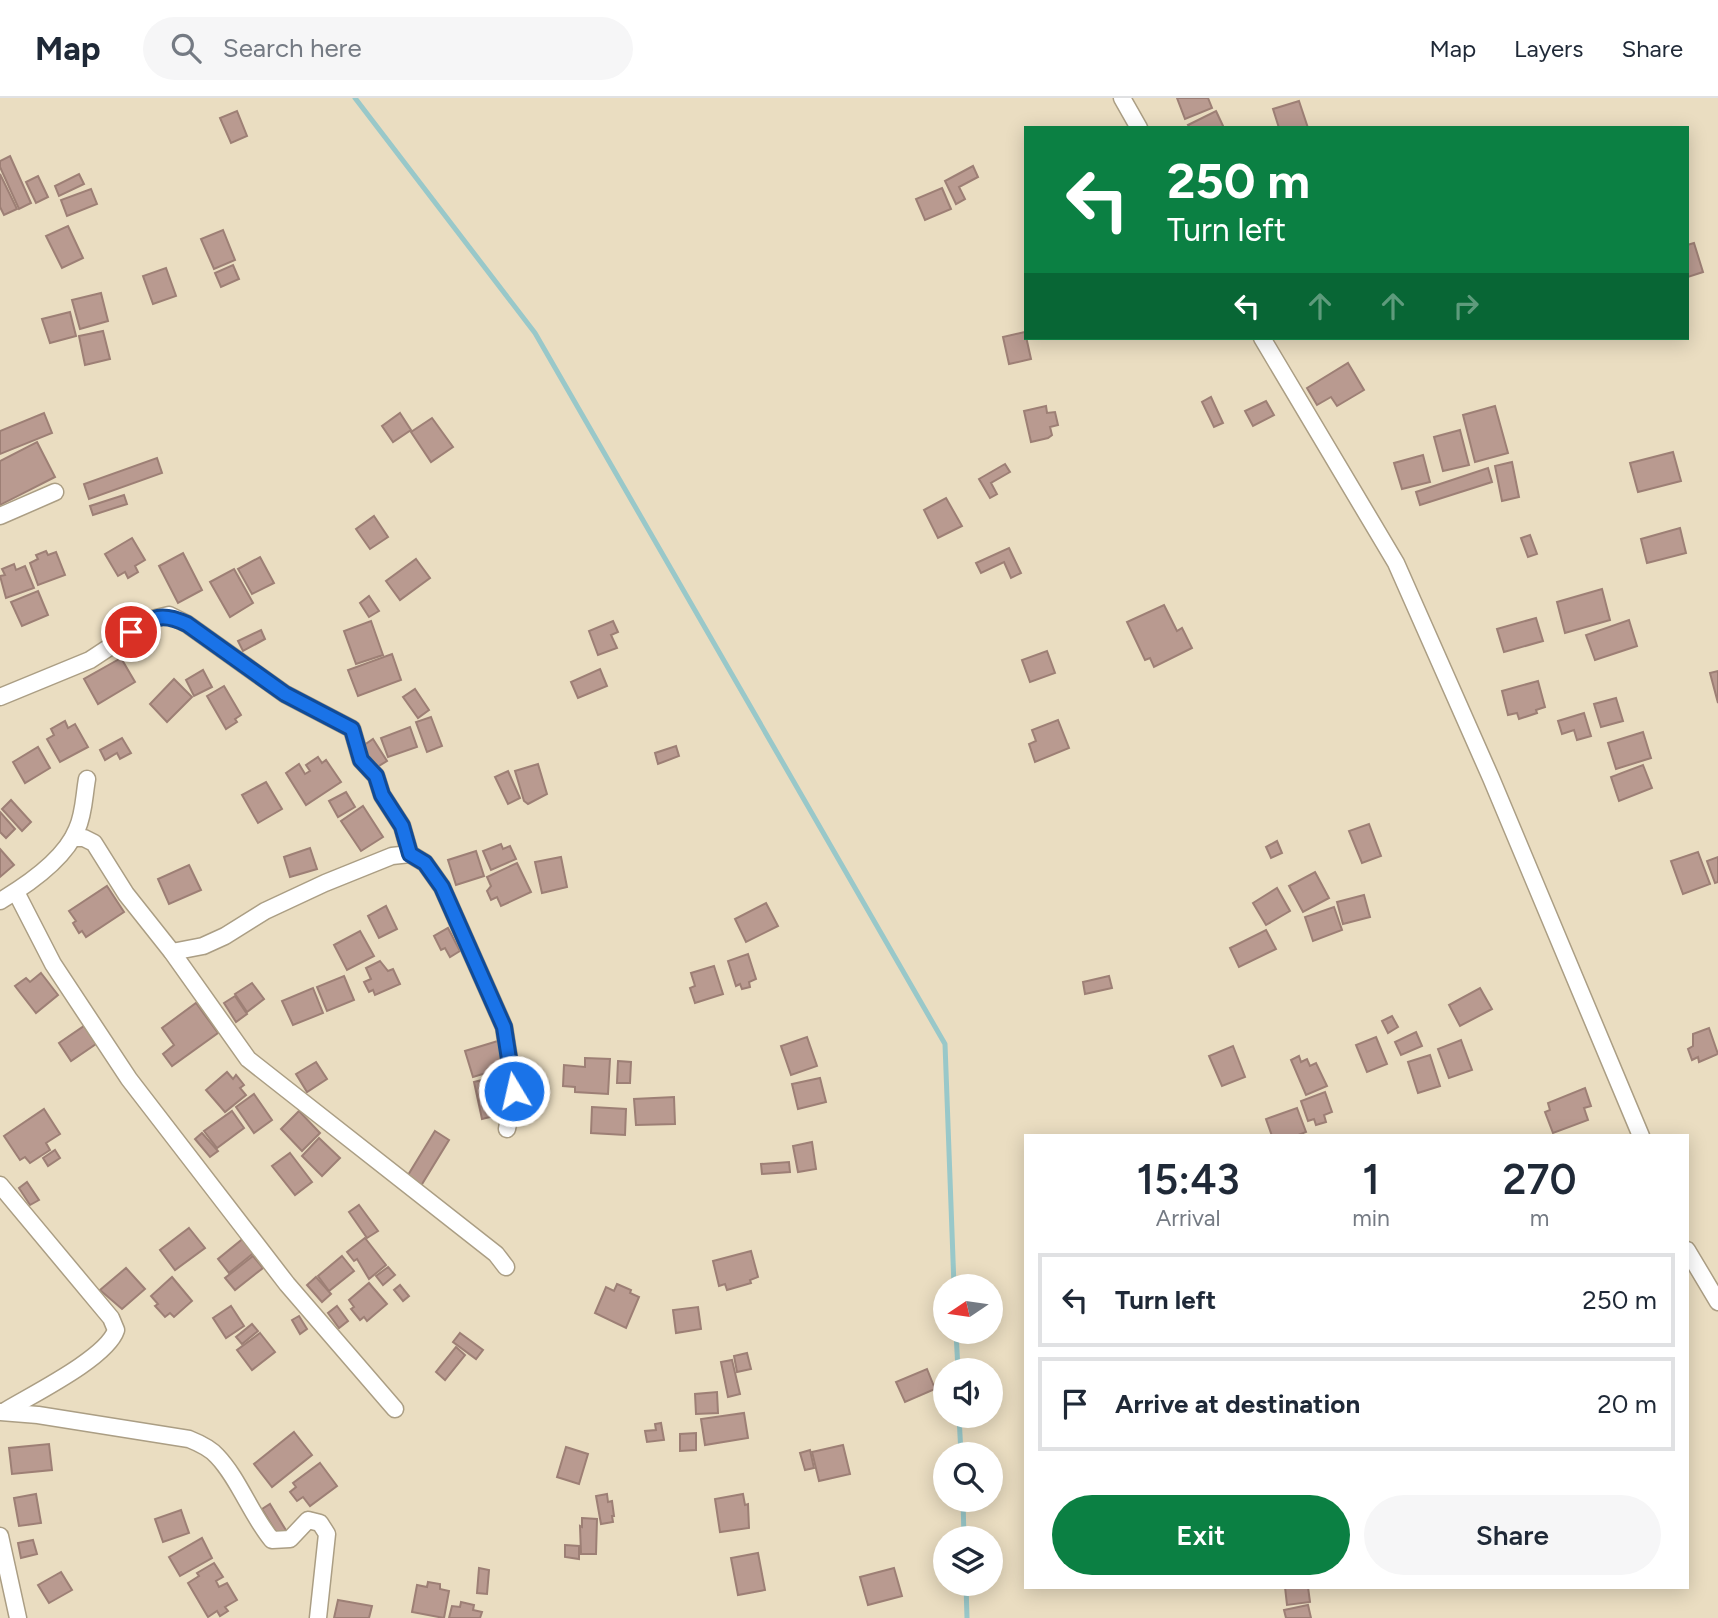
<!DOCTYPE html>
<html lang="en">
<head>
<meta charset="utf-8">
<style>
  body { margin:0; font-family:Figtree,sans-serif; background:#f6f6f7; color:#1f2937; height:100vh; display:flex; flex-direction:column; font-size:26px; white-space:nowrap }
  * { box-sizing:border-box; margin:0 }
  p { font-size:23px; color:#747a83 }
  .icon { flex:none; width:38px; height:38px; fill:none; stroke:currentColor; stroke-width:2; stroke-linecap:round; stroke-linejoin:round }
  .map { position:relative; flex:1; overflow:hidden }
  .panel { position:absolute; left:1024px; top:1036px; width:665px; height:455px; display:flex; flex-direction:column; background:#fff; border-radius:0px; box-shadow:0 4px 18px #0003 }
  .panel>* { flex:none }
  .top-card { position:absolute; left:1024px; top:28px; width:665px; height:214px; border-radius:0px; box-shadow:0 4px 18px #0003; background:#0b8043; color:#fff; overflow:hidden }
  .needle { width:46px; rotate:257deg }
  .fabs { position:absolute; left:933px; top:1176px; display:grid; gap:14px }
  .fabs a { display:grid; place-items:center; width:70px; height:70px; border-radius:50%; background:#fff; box-shadow:0 4px 18px #0003; font-size:35px }
  .pin { position:absolute; display:grid; place-items:center; width:60px; height:60px; color:#fff; margin:-30px; border:4px solid #fff; border-radius:50%; box-shadow:0 2px 7px #0007 }
  .me { position:absolute; width:77px; margin:-38px; rotate:351deg; stroke-linejoin:round; filter:drop-shadow(0 0 5px #0008) }
  .turn { display:flex; align-items:center; gap:24px; height:147px; padding:0 28px; font-size:32px }
  .turn .icon { width:91px; height:91px; stroke-width:2.5 }
  .turn b { display:block; font-size:49px; line-height:60px }
  .lanes { display:flex; align-items:center; height:66px; padding:0 28px; background:#0003; justify-content:center; gap:35px; direction:ltr }
  .lanes .off { opacity:.35 }
  .eta { display:flex; justify-content:space-evenly; align-items:center; height:119px; text-align:center }
  .eta b { font-size:42px; font-weight:600; line-height:49px }
  .button { display:flex; gap:14px; margin-top:auto; padding:14px 28px }
  .button a { flex:1; height:80px; border-radius:42px; background:#0b8043; color:#fff; font-size:28px; font-weight:600; line-height:80px; text-align:center }
  .button a+a { background:#f6f6f7; color:#1f2937 }
  ul { padding:0; list-style:none }
  li { display:flex; align-items:center; gap:21px; height:94px; margin:0 14px 10px; padding:0 14px; border:4px solid #e0e1e3; border-radius:0px }
  li div { flex:1 }
  li b { display:block; font-size:26px }
  li em { font-style:normal }
  header { display:flex; align-items:center; gap:42px; box-sizing:border-box; height:98px; padding:0 35px; background:#fff; border-bottom:2px solid #e0e1e3 }
  header strong { font-size:33px }
  nav { display:flex; gap:38px; margin-inline-start:auto; font-size:24px }
  .search { width:490px; height:63px; background:#f6f6f7; display:flex; align-items:center; gap:18px; box-sizing:border-box; padding:0 24px; border-radius:38px; color:#747a83; font-size:26px }
  .map>svg:first-child { display:block }
  .lines { fill:none; stroke-linecap:round; stroke-linejoin:round }
  .stream { stroke:#99c8c9; stroke-width:5 }
  .building { fill:#b99a90; stroke:#9d7f75; stroke-width:2 }
  .minor-casing { stroke:#ab9e84; stroke-width:19 }
  .minor { stroke:#fff; stroke-width:16 }
  .route-casing { stroke:#114b97; stroke-width:18 }
  .route { stroke:#1a73e8; stroke-width:12 }
</style>
</head>
<body>
<header>
<strong>Map</strong>
<div class="search"><svg class="icon" aria-label="search" viewBox="0 0 24 24"><circle cx="10" cy="10" r="6"/><path d="M15 15l6 6"/></svg>Search here</div>
<nav><a>Map</a><a>Layers</a><a>Share</a></nav>
</header>
<div class="map">
<svg width="1718" height="1520" viewBox="0 0 1718 1520">
  <rect width="100%" height="100%" fill="#eaddc1"/>
  <g class="lines">
    <g class="stream">
      <path d="M355,0L535,235L945,946L954,1188"/>
      <path d="M956,1234L958,1272"/>
      <path d="M959,1318L961,1356"/>
      <path d="M963,1402L964,1440"/>
      <path d="M966,1486L967,1520"/>
    </g>
  </g>
  <g class="building">
    <path d="M1177,0H1208L1212,10L1185,21Z"/>
    <path d="M1299,3L1308,30H1279L1273,11Z"/>
    <path d="M237,13L247,38L231,45L220,20Z"/>
    <path d="M1216,13L1224,30H1190L1188,27Z"/>
    <path d="M10,58L31,105L19,111L0,69V63Z"/>
    <path d="M973,68L978,79L959,89L965,101L956,106L945,83Z"/>
    <path d="M0,76L17,111L4,117L0,109Z"/>
    <path d="M79,76L84,86L59,98L55,88Z"/>
    <path d="M38,78L48,99L36,105L26,84Z"/>
    <path d="M942,90L951,111L925,122L916,101Z"/>
    <path d="M91,91L97,106L67,118L61,102Z"/>
    <path d="M68,128L83,160L62,170L46,138Z"/>
    <path d="M223,132L235,162L214,171L201,141Z"/>
    <path d="M1694,145L1703,174L1688,179L1687,147Z"/>
    <path d="M233,167L239,181L221,189L215,175Z"/>
    <path d="M166,170L176,198L153,206L143,178Z"/>
    <path d="M101,195L108,223L80,231L72,202Z"/>
    <path d="M70,214L76,238L50,245L42,221Z"/>
    <path d="M103,233L110,261L85,267L79,238Z"/>
    <path d="M1025,234L1031,261L1009,266L1003,239Z"/>
    <path d="M1348,265L1364,292L1337,308L1331,299L1317,307L1307,290Z"/>
    <path d="M1211,299L1223,325L1214,329L1202,304Z"/>
    <path d="M1266,303L1274,317L1253,328L1245,313Z"/>
    <path d="M1046,308L1047,315L1055,314L1058,327L1050,329L1052,337L1048,340L1031,344L1024,313Z"/>
    <path d="M1495,308L1508,355L1475,364L1463,317Z"/>
    <path d="M44,315L52,335L0,356V333Z"/>
    <path d="M400,315L411,332L393,344L382,328Z"/>
    <path d="M432,320L453,349L431,364L411,334Z"/>
    <path d="M1460,332L1469,367L1443,373L1434,339Z"/>
    <path d="M37,344L55,379L0,407V363Z"/>
    <path d="M1673,354L1681,383L1638,394L1630,365Z"/>
    <path d="M1423,357L1430,384L1402,391L1394,365Z"/>
    <path d="M157,360L162,375L89,401L84,386Z"/>
    <path d="M1512,364L1519,399L1502,403L1495,368Z"/>
    <path d="M1005,366L1010,374L991,385L997,396L990,400L979,381Z"/>
    <path d="M1488,370L1492,384L1420,407L1416,394Z"/>
    <path d="M124,397L127,406L93,417L90,408Z"/>
    <path d="M946,400L962,428L938,440L924,412Z"/>
    <path d="M374,418L388,439L370,451L356,431Z"/>
    <path d="M1680,430L1686,455L1647,465L1641,441Z"/>
    <path d="M1530,437L1537,456L1528,459L1521,440Z"/>
    <path d="M132,440L145,462L135,468L138,474L128,480L125,474L118,478L105,456Z"/>
    <path d="M1009,450L1021,475L1011,480L1004,464L981,475L976,465Z"/>
    <path d="M46,453L48,457L56,454L65,477L38,487L30,465L38,461L36,457Z"/>
    <path d="M183,455L202,492L178,505L159,468Z"/>
    <path d="M260,459L274,485L252,496L238,471Z"/>
    <path d="M416,461L430,480L400,502L386,483Z"/>
    <path d="M14,466L16,472L25,468L34,490L6,500L0,478L5,477L2,471Z"/>
    <path d="M234,471L253,505L230,519L210,484Z"/>
    <path d="M1602,491L1610,522L1565,535L1557,504Z"/>
    <path d="M38,493L48,517L22,528L11,504Z"/>
    <path d="M369,498L379,513L369,519L360,505Z"/>
    <path d="M1164,507L1177,533L1182,530L1192,550L1154,569L1150,560L1145,562L1127,524Z"/>
    <path d="M1536,520L1543,543L1504,554L1497,531Z"/>
    <path d="M1629,522L1637,548L1595,562L1586,537Z"/>
    <path d="M371,523L383,557L356,566L344,533Z"/>
    <path d="M613,523L618,534L611,537L617,550L598,557L589,533Z"/>
    <path d="M261,532L265,541L243,553L238,543Z"/>
    <path d="M1047,553L1055,575L1030,584L1022,562Z"/>
    <path d="M392,556L401,582L358,598L348,572Z"/>
    <path d="M121,560L135,584L98,606L84,581Z"/>
    <path d="M600,571L607,588L578,600L571,584Z"/>
    <path d="M203,572L212,589L194,598L186,582Z"/>
    <path d="M1718,573V605L1710,575Z"/>
    <path d="M174,581L192,599L167,624L150,606Z"/>
    <path d="M1538,583L1545,609L1536,612L1537,615L1519,621L1517,615L1508,617L1502,593Z"/>
    <path d="M224,588L241,617L235,621L237,624L226,631L207,598Z"/>
    <path d="M415,591L429,612L418,620L403,599Z"/>
    <path d="M1616,600L1623,623L1601,629L1594,606Z"/>
    <path d="M1584,615L1591,638L1577,642L1574,632L1562,636L1558,623Z"/>
    <path d="M431,619L442,648L427,654L416,624Z"/>
    <path d="M1058,622L1069,650L1035,664L1029,646L1036,643L1032,632Z"/>
    <path d="M65,623L68,630L75,626L88,649L60,664L47,641L54,637L51,631Z"/>
    <path d="M410,629L417,649L388,659L381,640Z"/>
    <path d="M1643,634L1651,660L1616,671L1608,645Z"/>
    <path d="M122,640L131,655L120,661L117,655L105,662L100,652Z"/>
    <path d="M373,641L387,663L374,671L360,650Z"/>
    <path d="M676,648L679,658L658,666L655,655Z"/>
    <path d="M38,649L50,670L25,685L13,664Z"/>
    <path d="M318,659L322,665L326,662L341,684L306,707L286,675L299,666L305,676L310,673L306,667Z"/>
    <path d="M538,666L547,696L528,706L524,703L515,673Z"/>
    <path d="M1643,667L1652,690L1619,703L1611,679Z"/>
    <path d="M508,673L520,700L508,706L495,679Z"/>
    <path d="M266,684L282,711L258,725L242,697Z"/>
    <path d="M346,694L355,709L338,719L329,703Z"/>
    <path d="M11,702L31,724L22,733L2,711Z"/>
    <path d="M363,708L383,739L361,753L341,723Z"/>
    <path d="M0,714L15,731L6,740L0,734Z"/>
    <path d="M1369,726L1381,758L1362,765L1349,733Z"/>
    <path d="M1277,743L1282,755L1271,760L1266,749Z"/>
    <path d="M501,746L503,751L510,748L516,761L491,772L483,753Z"/>
    <path d="M310,750L317,771L290,779L284,759Z"/>
    <path d="M0,751L14,767L0,779Z"/>
    <path d="M476,753L484,778L456,787L448,762Z"/>
    <path d="M1698,754L1710,786L1683,796L1671,763Z"/>
    <path d="M561,759L567,789L542,795L535,764Z"/>
    <path d="M1718,759V784L1715,785L1707,763Z"/>
    <path d="M517,765L531,794L501,808L497,799L491,802L487,793L491,788L487,779Z"/>
    <path d="M189,767L201,792L169,806L158,781Z"/>
    <path d="M1315,774L1329,800L1303,814L1289,788Z"/>
    <path d="M107,788L124,814L86,839L82,833L79,835L73,825L76,823L69,813Z"/>
    <path d="M1277,790L1290,813L1266,827L1253,805Z"/>
    <path d="M1364,797L1370,819L1343,826L1337,804Z"/>
    <path d="M766,805L778,828L746,844L735,821Z"/>
    <path d="M386,808L397,831L379,840L368,818Z"/>
    <path d="M1334,809L1342,832L1313,843L1305,819Z"/>
    <path d="M448,830L460,853L450,859L445,850L441,852L434,838Z"/>
    <path d="M1266,832L1276,851L1239,869L1230,850Z"/>
    <path d="M360,833L374,858L347,872L334,847Z"/>
    <path d="M748,856L756,881L749,884L750,889L742,891L740,886L736,888L728,863Z"/>
    <path d="M380,863L388,873L393,871L400,886L375,897L373,892L369,894L364,884L371,881L366,870Z"/>
    <path d="M714,868L723,896L695,905L690,890L695,888L691,875Z"/>
    <path d="M41,875L58,897L36,915L15,888L26,880L30,884Z"/>
    <path d="M344,878L354,902L327,913L317,889Z"/>
    <path d="M1109,878L1112,890L1085,896L1083,884Z"/>
    <path d="M252,885L264,901L247,914L235,896Z"/>
    <path d="M313,890L323,915L293,927L282,903Z"/>
    <path d="M1480,890L1492,911L1460,928L1449,907Z"/>
    <path d="M235,898L247,916L236,924L224,905Z"/>
    <path d="M196,905L218,935L172,968L163,956L174,947L162,930Z"/>
    <path d="M1392,918L1398,929L1388,935L1382,923Z"/>
    <path d="M84,928L96,946L71,963L59,945Z"/>
    <path d="M1709,930L1718,956L1699,964L1698,959L1692,962L1688,951L1693,948V936Z"/>
    <path d="M1416,934L1422,948L1401,957L1395,944Z"/>
    <path d="M807,939L817,968L791,977L781,948Z"/>
    <path d="M1376,939L1387,966L1367,974L1356,947Z"/>
    <path d="M501,942L509,968L473,979L465,953Z"/>
    <path d="M1461,942L1472,972L1449,980L1438,951Z"/>
    <path d="M1233,948L1245,979L1222,988L1209,958Z"/>
    <path d="M1430,957L1440,988L1418,995L1408,964Z"/>
    <path d="M1299,958L1301,964L1307,961L1310,968L1316,965L1327,988L1306,997L1291,962Z"/>
    <path d="M585,960L610,961L608,996L575,994V989L563,988L564,967L585,969Z"/>
    <path d="M618,963L631,964L630,985H617Z"/>
    <path d="M316,964L327,981L307,994L296,976Z"/>
    <path d="M227,974L233,981L236,977L244,987L240,990L246,997L225,1014L206,992Z"/>
    <path d="M497,978L506,1015L482,1021L474,984Z"/>
    <path d="M820,980L826,1004L798,1011L792,986Z"/>
    <path d="M1585,990L1591,1008L1584,1010L1588,1022L1553,1035L1545,1014L1550,1012L1548,1005Z"/>
    <path d="M1325,994L1332,1014L1324,1017L1326,1024L1316,1027L1314,1021L1308,1023L1301,1003Z"/>
    <path d="M254,996L272,1022L254,1035L236,1009Z"/>
    <path d="M674,999L675,1026L636,1027L634,1001Z"/>
    <path d="M592,1009L626,1011L625,1037L591,1035Z"/>
    <path d="M1297,1010L1306,1034L1296,1038H1272L1266,1021Z"/>
    <path d="M44,1011L60,1036L46,1045L50,1052L30,1065L25,1059L20,1062L4,1038Z"/>
    <path d="M232,1013L244,1030L217,1050L204,1033Z"/>
    <path d="M299,1013L320,1035L302,1053L281,1031Z"/>
    <path d="M435,1033L449,1042L419,1091L405,1082Z"/>
    <path d="M202,1035L218,1053L210,1059L195,1041Z"/>
    <path d="M319,1040L340,1060L322,1078L302,1058Z"/>
    <path d="M812,1044L816,1071L798,1074L793,1048Z"/>
    <path d="M55,1052L60,1060L48,1068L43,1060Z"/>
    <path d="M290,1055L312,1084L295,1097L272,1068Z"/>
    <path d="M789,1064L790,1074L762,1076L761,1066Z"/>
    <path d="M27,1084L39,1102L30,1107L19,1090Z"/>
    <path d="M359,1107L378,1133L367,1140L349,1114Z"/>
    <path d="M189,1130L205,1150L175,1172L160,1152Z"/>
    <path d="M245,1139L256,1153L229,1175L218,1161Z"/>
    <path d="M365,1140L386,1167L369,1181L357,1161L354,1163L347,1154Z"/>
    <path d="M751,1153L758,1179L750,1182L751,1185L727,1192L725,1186L719,1188L713,1163Z"/>
    <path d="M253,1158L263,1170L235,1192L225,1180Z"/>
    <path d="M342,1158L354,1173L329,1193L318,1178Z"/>
    <path d="M388,1169L395,1177L383,1187L376,1178Z"/>
    <path d="M126,1170L145,1191L122,1211L100,1192Z"/>
    <path d="M172,1179L192,1203L174,1219L170,1215L165,1219L155,1208L158,1206L151,1198Z"/>
    <path d="M316,1179L331,1196L322,1204L307,1187Z"/>
    <path d="M369,1185L387,1206L367,1223L364,1219L360,1222L351,1211L354,1209L349,1202Z"/>
    <path d="M617,1186L631,1192L630,1195L639,1199L626,1230L595,1215L606,1189L614,1193Z"/>
    <path d="M400,1187L409,1198L403,1203L394,1192Z"/>
    <path d="M231,1208L244,1228L226,1240L213,1220Z"/>
    <path d="M337,1208L348,1223L339,1230L328,1215Z"/>
    <path d="M698,1209L701,1231L676,1235L673,1212Z"/>
    <path d="M299,1218L307,1231L300,1236L292,1222Z"/>
    <path d="M252,1226L258,1233L242,1246L236,1239Z"/>
    <path d="M260,1235L275,1254L252,1272L237,1252Z"/>
    <path d="M460,1235L483,1252L476,1261L453,1244Z"/>
    <path d="M456,1249L465,1257L445,1282L436,1274Z"/>
    <path d="M747,1255L751,1271L737,1274L734,1258Z"/>
    <path d="M732,1262L740,1296L728,1299L721,1264Z"/>
    <path d="M927,1271L935,1291L905,1304L896,1284Z"/>
    <path d="M717,1294L718,1315L696,1316L695,1296Z"/>
    <path d="M744,1315L748,1340L705,1347L701,1321Z"/>
    <path d="M661,1325L664,1342L647,1344L645,1333L656,1332L655,1326Z"/>
    <path d="M294,1334L312,1357L272,1389L254,1366Z"/>
    <path d="M696,1335V1352L680,1353V1336Z"/>
    <path d="M49,1346L52,1372L12,1376L9,1350Z"/>
    <path d="M843,1347L850,1376L819,1383L812,1354Z"/>
    <path d="M566,1349L588,1356L579,1386L557,1379Z"/>
    <path d="M810,1352L814,1370L805,1372L800,1355Z"/>
    <path d="M320,1365L337,1388L310,1408L303,1399L297,1403L290,1394L296,1389L293,1385Z"/>
    <path d="M36,1396L41,1425L19,1428L14,1400Z"/>
    <path d="M607,1396L608,1404L612,1403L614,1418H612L613,1424L601,1426L596,1398Z"/>
    <path d="M743,1396L745,1407L748,1406L749,1430L720,1434L715,1401Z"/>
    <path d="M270,1406L287,1434L279,1439L262,1411Z"/>
    <path d="M181,1412L189,1435L163,1444L155,1421Z"/>
    <path d="M582,1420L597,1421L596,1456H581L580,1428L582,1429Z"/>
    <path d="M202,1440L212,1460L180,1478L169,1459Z"/>
    <path d="M33,1442L37,1456L21,1460L18,1445Z"/>
    <path d="M565,1447L579,1448V1461L565,1459Z"/>
    <path d="M758,1455L765,1492L738,1497L731,1460Z"/>
    <path d="M214,1465L223,1479L216,1483L219,1489L227,1485L237,1502L225,1509L228,1513L220,1518L217,1513L208,1519L188,1485L199,1478L197,1475Z"/>
    <path d="M479,1470L489,1472L487,1496L477,1495Z"/>
    <path d="M894,1470L902,1498L868,1507L860,1479Z"/>
    <path d="M61,1474L72,1492L49,1505L38,1487Z"/>
    <path d="M428,1484L440,1486V1491L449,1493L444,1520L412,1514L417,1487L427,1489Z"/>
    <path d="M1285,1489H1308L1310,1504L1287,1507Z"/>
    <path d="M338,1502L372,1508L369,1520H334Z"/>
    <path d="M461,1504L474,1507L473,1512L482,1514L480,1520H449L452,1508L460,1509Z"/>
    <path d="M1308,1507L1311,1520H1286L1284,1512Z"/>
  </g>
  <g class="lines">
    <g class="minor-casing">
      <g id="minor">
        <path d="M1122,0L1139,30"/>
        <path d="M1262,240L1396,465L1491,680L1641,1038"/>
        <path d="M0,418L55,394"/>
        <path d="M0,599L90,562L152,521L169,517L187,526L285,596L352,631L361,662L376,678L382,697L402,728L410,756"/>
        <path d="M73,740H84L94,745L126,796L172,854L248,961L496,1156L506,1169"/>
        <path d="M16,794L53,866L129,981L287,1186L395,1311"/>
        <path d="M0,803C27,787 65,761 77,731C84,716 84,698 87,681"/>
        <path d="M172,854L203,848L225,838L265,813L325,785L392,758L410,756L425,765L442,789L504,929L514,993L507,1031"/>
        <path d="M0,1087L111,1220L116,1232C107,1260 31,1297 5,1313"/>
        <path d="M1687,1152L1718,1204"/>
        <path d="M0,1314L38,1317L189,1341C199,1345 210,1350 217,1358C239,1381 251,1417 272,1442L290,1441L308,1422L320,1425L327,1436L318,1520"/>
        <path d="M0,1438L18,1520"/>
      </g>
    </g>
    <use href="#minor" class="minor"/>
  </g>
  <g class="lines">
    <g class="route-casing">
      <path id="route" d="M131,534C154,519 161,514 187,526L285,596L352,631L361,662L376,678L382,697L402,728L410,756L425,765L442,789L504,929L514,993"/>
    </g>
    <use href="#route" class="route"/>
  </g>
</svg>
<div class="fabs">
<a><svg class="needle" viewBox="-14 -14 28 28"><path d="M0-13l5 13h-10z" fill="#e53935"/><path d="M0 13l5-13h-10z" fill="#747a83"/></svg></a>
<a><svg class="icon" aria-label="sound" viewBox="0 0 24 24"><path d="M4 9h4l5-4v14l-5-4H4zM17 9q2 3 0 6"/></svg></a>
<a><svg class="icon" aria-label="search" viewBox="0 0 24 24"><circle cx="10" cy="10" r="6"/><path d="M15 15l6 6"/></svg></a>
<a><svg class="icon" aria-label="layers" viewBox="0 0 24 24"><path d="M12 4l9 5-9 5-9-5zM3 14l9 5 9-5"/></svg></a>
</div>
<div class="pin" style="left:131px;top:534px;background:#d93025"><svg class="icon" aria-label="arrive" viewBox="0 0 24 24"><path d="M6 21V4h12l-3 4 3 4H6"/></svg></div>
<svg class="me" style="left:514px;top:993px" viewBox="-20 -20 40 40"><circle r="17" fill="#1a73e8" stroke="#fff" stroke-width="3"/><path d="M0-11L8 9 0 5-8 9z" fill="#fff"/></svg>
<div class="top-card">
<div class="turn"><svg class="icon" aria-label="left" viewBox="0 0 24 24"><path d="M17 20v-9H6M10 6l-5 5 5 5"/></svg><div><b>250 m</b>Turn left</div></div>
<div class="lanes"><svg class="icon" aria-label="left" viewBox="0 0 24 24"><path d="M17 20v-9H6M10 6l-5 5 5 5"/></svg><svg class="icon off" aria-label="ahead" viewBox="0 0 24 24"><path d="M12 20V5M6 11l6-6 6 6"/></svg><svg class="icon off" aria-label="ahead" viewBox="0 0 24 24"><path d="M12 20V5M6 11l6-6 6 6"/></svg><svg class="icon off" aria-label="right" viewBox="0 0 24 24"><path d="M7 20v-9h11M14 6l5 5-5 5"/></svg></div>
</div>
<section class="panel">
<div class="eta">
<div><b>15:43</b><p>Arrival</p></div>
<div><b>1</b><p>min</p></div>
<div><b>270</b><p>m</p></div>
</div>
<ul>
<li><svg class="icon" aria-label="left" viewBox="0 0 24 24"><path d="M17 20v-9H6M10 6l-5 5 5 5"/></svg><div><b>Turn left</b></div><em>250 m</em></li>
<li><svg class="icon" aria-label="arrive" viewBox="0 0 24 24"><path d="M6 21V4h12l-3 4 3 4H6"/></svg><div><b>Arrive at destination</b></div><em>20 m</em></li>
</ul>
<div class="button"><a>Exit</a><a>Share</a></div>
</section>
</div>
</body>
</html>
